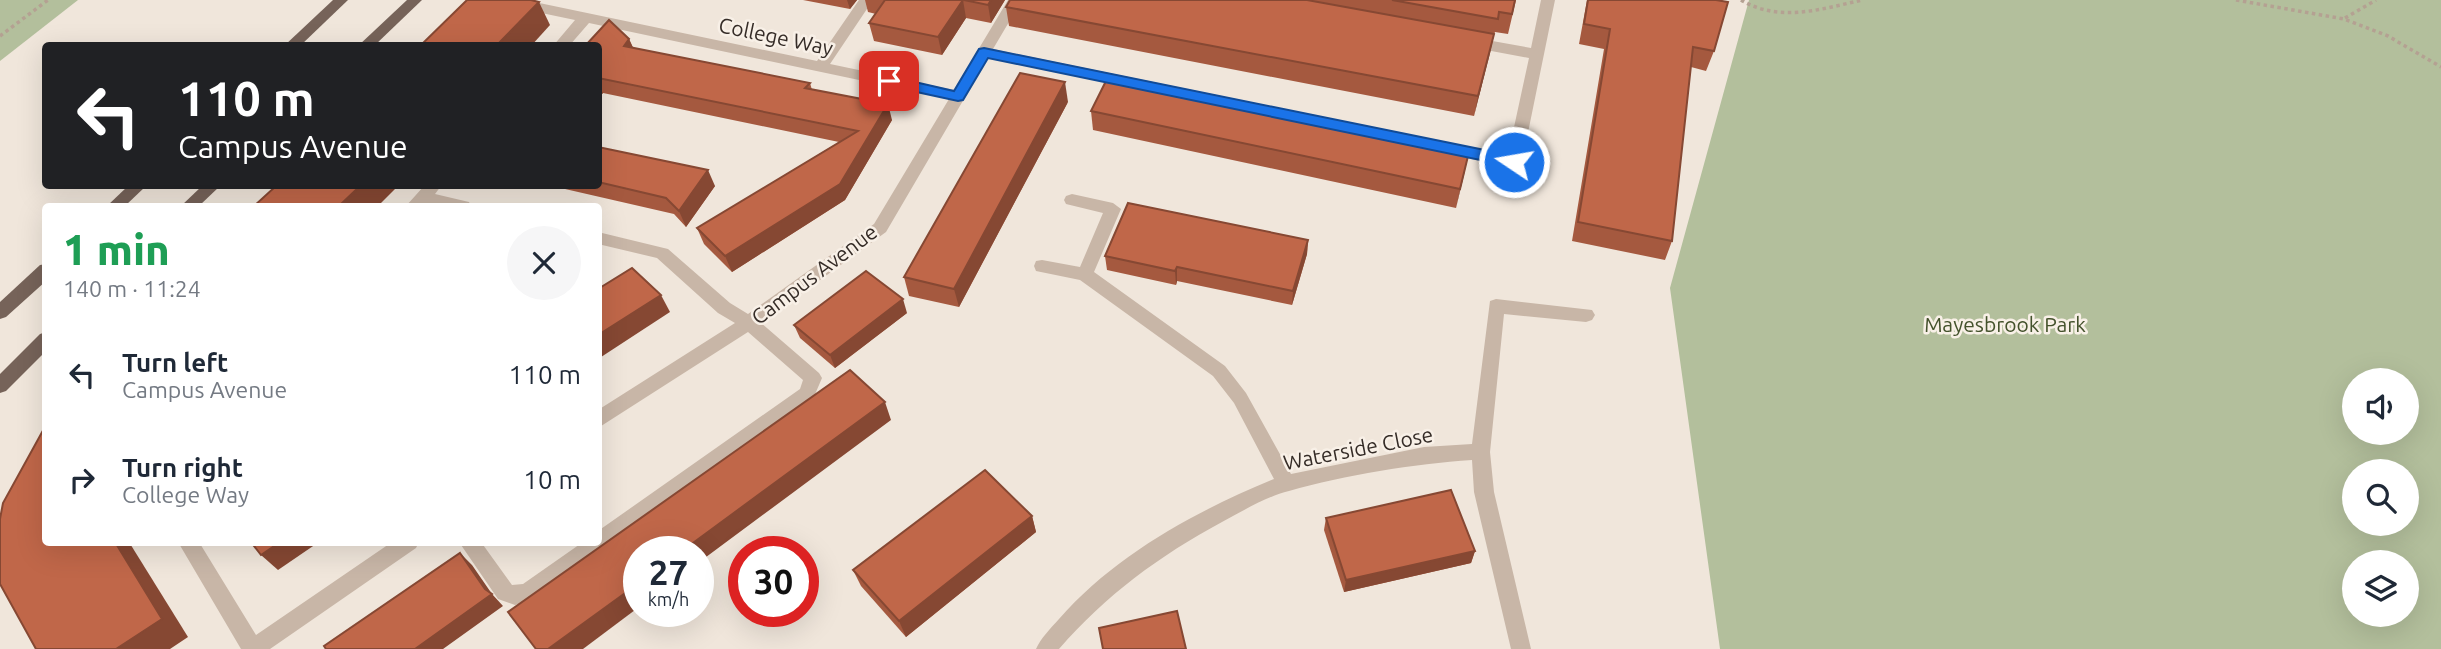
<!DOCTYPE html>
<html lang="en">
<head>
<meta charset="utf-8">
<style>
  body { margin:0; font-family:Ubuntu,sans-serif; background:#f6f6f7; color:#1f2937; height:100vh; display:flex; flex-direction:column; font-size:26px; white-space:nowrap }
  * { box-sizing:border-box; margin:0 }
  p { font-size:23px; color:#747a83 }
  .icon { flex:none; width:38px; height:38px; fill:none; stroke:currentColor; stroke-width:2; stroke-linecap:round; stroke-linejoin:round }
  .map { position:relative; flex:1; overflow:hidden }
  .panel { position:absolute; left:42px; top:203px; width:560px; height:343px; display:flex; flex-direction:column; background:#fff; border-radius:7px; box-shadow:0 7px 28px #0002 }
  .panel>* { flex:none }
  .hud { position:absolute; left:42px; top:42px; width:560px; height:147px; border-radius:7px; box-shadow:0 7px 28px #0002; background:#202124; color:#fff; overflow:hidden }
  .controls { position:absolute; left:2342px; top:368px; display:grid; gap:14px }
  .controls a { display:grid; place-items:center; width:77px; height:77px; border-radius:50%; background:#fff; box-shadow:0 7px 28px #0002; font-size:35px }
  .speed { position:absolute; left:623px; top:536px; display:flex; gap:14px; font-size:35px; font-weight:700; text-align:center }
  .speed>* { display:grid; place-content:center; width:91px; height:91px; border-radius:50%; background:#fff; box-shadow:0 7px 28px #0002; line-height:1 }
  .speed small { font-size:18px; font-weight:400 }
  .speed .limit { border:10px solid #d22; background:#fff; color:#111 }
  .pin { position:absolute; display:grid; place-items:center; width:60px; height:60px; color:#fff; margin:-30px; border-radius:14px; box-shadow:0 4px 10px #0006 }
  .me { position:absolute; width:77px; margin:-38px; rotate:282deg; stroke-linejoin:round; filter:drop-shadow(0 0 5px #0008) }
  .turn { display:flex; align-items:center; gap:24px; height:147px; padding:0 21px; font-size:32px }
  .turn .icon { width:91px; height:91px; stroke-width:2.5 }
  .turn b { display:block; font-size:49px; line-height:60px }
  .round { display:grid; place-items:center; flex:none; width:74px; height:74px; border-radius:37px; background:#f6f6f7 }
  .overview { display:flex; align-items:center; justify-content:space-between; height:119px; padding:0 21px }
  h1 { font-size:42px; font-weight:800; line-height:52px; color:#1e9e55 }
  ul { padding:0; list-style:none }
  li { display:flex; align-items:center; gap:21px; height:105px; padding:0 21px }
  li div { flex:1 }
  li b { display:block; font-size:26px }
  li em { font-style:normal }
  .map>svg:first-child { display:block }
  .green { fill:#b3bf9c; fill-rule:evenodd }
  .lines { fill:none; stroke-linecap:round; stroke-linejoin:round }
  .path { stroke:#b4a192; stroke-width:3.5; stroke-dasharray:3.5 3.5; stroke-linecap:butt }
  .minor { fill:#c8b6a7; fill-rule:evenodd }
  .major { fill:#766359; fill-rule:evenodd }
  .wall { fill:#a5593f }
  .shaded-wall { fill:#864833 }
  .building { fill:#c06749; stroke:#864833; stroke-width:2 }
  .route { fill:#1a73e8; stroke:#114b97; stroke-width:2 }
  .labels { text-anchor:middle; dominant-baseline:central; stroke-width:5; stroke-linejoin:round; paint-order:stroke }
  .street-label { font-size:21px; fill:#352c27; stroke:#f8f0e7 }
  .park-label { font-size:21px; fill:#44522c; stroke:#f8f0e7 }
</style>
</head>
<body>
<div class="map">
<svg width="2441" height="649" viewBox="0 0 2441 649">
  <rect width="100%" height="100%" fill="#f0e6db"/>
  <g class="green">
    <path d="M0,0H78L0,61Z"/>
    <path d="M1749,0H2441V649H1720L1670,288ZM2354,380H2406V432H2354ZM2354,471H2406V523H2354ZM2354,562H2406V614H2354Z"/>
  </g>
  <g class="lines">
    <g class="path">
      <path d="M1741,0C1779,23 1822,9 1862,0"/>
      <path d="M2236,0L2344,19L2388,36L2441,67"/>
      <path d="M2345,18L2376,0"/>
      <path d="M0,36L48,0"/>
    </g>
    <g class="minor">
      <path d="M496,0H525L817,61L859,0H873L830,64L954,90L1008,0H1022L993,49L1508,155L1529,58L1470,47L1463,42L1470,37L1531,48L1541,0H1555L1522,162L1514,168L988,58L886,232L761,323L819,373L822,378L813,399L536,599L515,605L498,599L459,542H481L512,585L523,584L583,542H598V531L800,389L803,380L748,332L598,428V410L735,323L718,313L657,258L598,244V232L668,249L730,303L748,314L874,224L949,99L589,23L569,46H553L575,20L503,5Z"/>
      <path d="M424,186H441L435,194L469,202L471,206H438L426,204L423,206H406Z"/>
      <path d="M1072,194L1113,203L1121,209L1094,272L1225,366L1246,393L1291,474L1424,447L1472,444L1490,301L1496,299L1592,310L1595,315L1592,320L1586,322L1504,314L1490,452L1494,492L1531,649H1511L1474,492L1472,460C1414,464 1345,475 1289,491C1265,497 1243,511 1222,522C1159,556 1106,595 1059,649H1036C1041,638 1050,629 1059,619C1115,555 1196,511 1274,479L1234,403L1213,376L1080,280L1036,271L1034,266L1036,261L1042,260L1080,267L1103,213L1066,204L1064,200L1066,196Z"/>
      <path d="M178,542H199L256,635L392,542H419L416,548L270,649H241Z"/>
    </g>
    <g class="major">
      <path d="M333,0H348L300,46H284Z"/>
      <path d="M407,0H422L374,46H358Z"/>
      <path d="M128,186H146L125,206H107Z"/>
      <path d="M202,186H220L199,206H181Z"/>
      <path d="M46,264V281L6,317L0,319V302L40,265Z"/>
      <path d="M46,332V351L6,391L0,393V374L40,334Z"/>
    </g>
  </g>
  <g class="wall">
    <path d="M803,0H857L850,9Z"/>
    <path d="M865,0H1005L991,23L966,18L942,55L874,41L869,23L876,14L868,12Z"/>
    <path d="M1010,0H1516L1508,34L1495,32L1493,38L1474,116L1009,26L1006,7Z"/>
    <path d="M1587,0H1716L1714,51L1706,71L1691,67L1672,241L1665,260L1572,241L1604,49L1579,44Z"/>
    <path d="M629,39L633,48L810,83L812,90L892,120L845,200L732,272L704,244L697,228L839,142L603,93L598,98V46Z"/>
    <path d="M1068,102L959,307L909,296L904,277Z"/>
    <path d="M1091,111L1468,156L1456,208L1093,130Z"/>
    <path d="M598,147L715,186L686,227L674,214L552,186H598Z"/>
    <path d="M1308,240L1307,254L1292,305L1177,281L1176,285L1107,270L1105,256Z"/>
    <path d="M907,313L835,368L800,338L794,325Z"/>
    <path d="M1032,516L1036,532L906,637L861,586L853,570Z"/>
    <path d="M1326,518L1475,551L1471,563L1344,592L1324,530Z"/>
  </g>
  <g class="shaded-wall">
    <path d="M847,0H857L850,9Z"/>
    <path d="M963,0L966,18L942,55L938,37Z"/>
    <path d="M991,0H1005L991,23L988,5Z"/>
    <path d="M539,2L550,25L531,46H496Z"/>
    <path d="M1494,34L1490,53L1474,116L1478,96Z"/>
    <path d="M629,39L637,56L624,46Z"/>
    <path d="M1065,82L1068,102L959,307L954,289Z"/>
    <path d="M598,85L603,93L598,98Z"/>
    <path d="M888,104L892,120L845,200L732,272L725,256Z"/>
    <path d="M1468,156L1464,175L1456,208L1460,189Z"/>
    <path d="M708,170L715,186L686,227L679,211Z"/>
    <path d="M360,186H398L378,206H339Z"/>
    <path d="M1308,240L1307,254L1292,305L1293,291Z"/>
    <path d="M1177,267V281L1176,285L1175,271Z"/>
    <path d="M661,295L670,312L598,359V335Z"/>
    <path d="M903,299L907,313L835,368L830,355Z"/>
    <path d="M885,402L891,420L698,563V551H682Z"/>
    <path d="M1032,516L1036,532L906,637L899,621Z"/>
    <path d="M115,542H129L188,637L170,649H116Z"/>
    <path d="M280,542H319L278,570L261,555Z"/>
    <path d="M1475,551L1471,563L1344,592L1346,580Z"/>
    <path d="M460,553L472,565L492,594L503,606L443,649H415Z"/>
    <path d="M639,583V607L583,649H548Z"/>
  </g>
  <g class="building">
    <path d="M467,0H531L539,2L496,46H420Z"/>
    <path d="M885,0H963L938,37L869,23Z"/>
    <path d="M964,0H991L988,5Z"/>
    <path d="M1010,0H1307L1494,34L1478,96L1006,7Z"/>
    <path d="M1392,0H1515L1512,14L1499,12L1498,19Z"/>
    <path d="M1588,0H1716L1728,2L1714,51L1693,47L1672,241L1578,222L1610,29L1584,24Z"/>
    <path d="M609,20L629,39L624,46L810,83L805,88L888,104L840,184L725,256L697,228L858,131L598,78V46H585Z"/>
    <path d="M1020,73L1065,82L954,289L904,277Z"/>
    <path d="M1106,81L1468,156L1460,189L1091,111Z"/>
    <path d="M598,147L708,170L679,211L666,198L598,182Z"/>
    <path d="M276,186H360L339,206H254Z"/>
    <path d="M1128,203L1308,240L1293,291L1177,267L1175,271L1105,256Z"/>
    <path d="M632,268L661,295L598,335V289Z"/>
    <path d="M866,271L903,299L830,355L794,325Z"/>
    <path d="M850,370L885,402L682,551H639V583L548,649H536L508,612Z"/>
    <path d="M46,425V542H115L162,619L116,649H36L0,584V519L3,503Z"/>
    <path d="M985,470L1032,516L899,621L853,570Z"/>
    <path d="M1451,490L1475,551L1346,580L1326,518Z"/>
    <path d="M251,542H280L261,555Z"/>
    <path d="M460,553L485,589L492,594L415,649H326L324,646Z"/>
    <path d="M1177,611L1186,649H1103L1099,628Z"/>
  </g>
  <path class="route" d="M984,48L1514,156L1521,162L1514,167L988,58L963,100L958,101L889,86L883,81L889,76L954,91L979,49Z"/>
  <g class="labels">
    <g class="street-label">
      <text transform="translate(776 36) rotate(12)">College Way</text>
      <text transform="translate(814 274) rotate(-37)">Campus Avenue</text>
      <text transform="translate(1358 448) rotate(-11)">Waterside Close</text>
    </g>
    <g class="park-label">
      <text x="2005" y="324">Mayesbrook Park</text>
    </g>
  </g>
</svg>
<div class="controls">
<a><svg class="icon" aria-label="sound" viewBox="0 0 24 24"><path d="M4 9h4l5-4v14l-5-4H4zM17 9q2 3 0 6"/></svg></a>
<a><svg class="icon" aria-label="search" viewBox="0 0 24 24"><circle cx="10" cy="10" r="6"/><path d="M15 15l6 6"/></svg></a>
<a><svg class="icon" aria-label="layers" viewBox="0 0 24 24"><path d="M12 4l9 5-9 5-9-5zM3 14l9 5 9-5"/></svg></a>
</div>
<div class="speed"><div>27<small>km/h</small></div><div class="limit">30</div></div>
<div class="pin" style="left:889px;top:81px;background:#d93025"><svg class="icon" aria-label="arrive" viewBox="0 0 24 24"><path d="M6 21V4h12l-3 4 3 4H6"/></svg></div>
<svg class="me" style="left:1514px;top:162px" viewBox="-20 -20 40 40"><circle r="17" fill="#1a73e8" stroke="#fff" stroke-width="3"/><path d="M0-11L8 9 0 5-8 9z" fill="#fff"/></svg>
<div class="hud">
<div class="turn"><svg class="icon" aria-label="left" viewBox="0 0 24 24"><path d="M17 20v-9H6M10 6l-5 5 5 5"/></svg><div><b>110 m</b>Campus Avenue</div></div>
</div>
<section class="panel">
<div class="overview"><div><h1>1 min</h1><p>140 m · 11:24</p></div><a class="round"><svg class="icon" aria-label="close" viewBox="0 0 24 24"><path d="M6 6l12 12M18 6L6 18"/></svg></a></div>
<ul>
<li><svg class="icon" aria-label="left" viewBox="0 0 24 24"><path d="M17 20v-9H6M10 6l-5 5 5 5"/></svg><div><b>Turn left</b><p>Campus Avenue</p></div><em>110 m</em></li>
<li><svg class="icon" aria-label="right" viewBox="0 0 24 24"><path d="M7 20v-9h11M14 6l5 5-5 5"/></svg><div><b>Turn right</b><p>College Way</p></div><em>10 m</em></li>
</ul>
</section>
</div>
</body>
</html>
